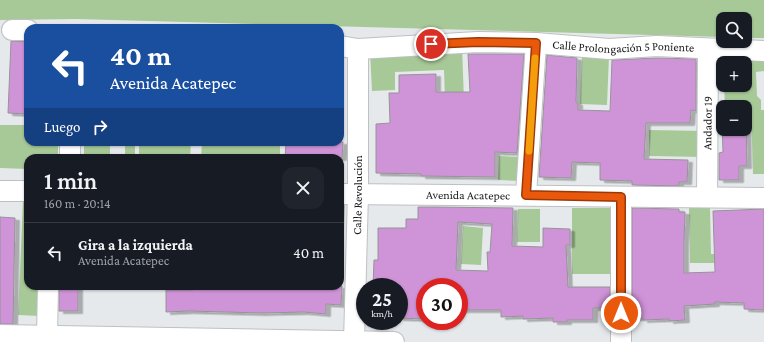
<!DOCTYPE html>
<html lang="es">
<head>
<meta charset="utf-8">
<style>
  body { margin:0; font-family:"Crimson Pro",serif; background:#20242c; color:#f1f3f6; height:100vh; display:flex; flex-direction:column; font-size:15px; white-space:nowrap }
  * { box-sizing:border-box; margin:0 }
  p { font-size:13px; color:#9ea1a6 }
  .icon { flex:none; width:22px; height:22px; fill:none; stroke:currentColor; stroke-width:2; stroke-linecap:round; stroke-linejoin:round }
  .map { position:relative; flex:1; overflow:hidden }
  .sheet { position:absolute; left:24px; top:154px; width:320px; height:136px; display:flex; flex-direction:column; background:#171b24; border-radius:12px; box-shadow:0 1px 3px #0004 }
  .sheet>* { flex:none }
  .top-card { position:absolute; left:24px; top:24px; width:320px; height:122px; border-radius:12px; box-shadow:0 1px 3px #0004; background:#1a4fa0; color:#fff; overflow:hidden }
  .controls { position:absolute; left:716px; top:12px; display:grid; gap:8px }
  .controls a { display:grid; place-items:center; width:36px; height:36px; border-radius:8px; background:#171b24; box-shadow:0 1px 3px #0004; font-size:20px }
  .speed { position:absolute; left:356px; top:278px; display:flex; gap:8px; font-size:20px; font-weight:700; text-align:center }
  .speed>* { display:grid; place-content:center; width:52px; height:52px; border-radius:50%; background:#171b24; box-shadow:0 1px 3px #0004; line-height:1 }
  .speed small { font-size:10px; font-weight:400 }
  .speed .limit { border:6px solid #d22; background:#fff; color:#111 }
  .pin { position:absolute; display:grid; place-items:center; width:34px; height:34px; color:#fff; margin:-17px; border:2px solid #fff; border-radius:50%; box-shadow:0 1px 4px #0007 }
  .me { position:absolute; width:44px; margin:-22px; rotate:0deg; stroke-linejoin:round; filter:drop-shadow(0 0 3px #0008) }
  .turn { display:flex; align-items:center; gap:14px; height:84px; padding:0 20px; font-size:18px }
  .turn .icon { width:52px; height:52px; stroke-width:2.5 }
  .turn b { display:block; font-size:28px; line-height:34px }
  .then { display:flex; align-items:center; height:38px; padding:0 20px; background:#0003; gap:8px; font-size:15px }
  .round { display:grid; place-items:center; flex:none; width:42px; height:42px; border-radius:12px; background:#20242c }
  .overview { display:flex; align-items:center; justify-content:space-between; height:68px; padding:0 20px }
  h1 { font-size:24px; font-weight:600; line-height:30px }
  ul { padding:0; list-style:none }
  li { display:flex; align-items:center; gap:12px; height:60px; padding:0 20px; border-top:1px solid #363941 }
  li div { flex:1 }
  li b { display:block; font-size:15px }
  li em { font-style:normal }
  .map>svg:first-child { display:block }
  .green { fill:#a7c997 }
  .building { fill:#cf93d7; stroke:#969497; fill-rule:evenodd; filter:url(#shadow) }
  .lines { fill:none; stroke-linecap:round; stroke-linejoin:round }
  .street-casing { stroke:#bec0c3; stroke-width:22 }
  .street { stroke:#fff; stroke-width:20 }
  .route-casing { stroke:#983908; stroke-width:10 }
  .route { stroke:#ea580c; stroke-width:7 }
  .slow { stroke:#f59e0b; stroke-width:7 }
  .labels { text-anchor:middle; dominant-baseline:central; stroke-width:3; stroke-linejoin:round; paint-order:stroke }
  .street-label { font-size:12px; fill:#1a1b1c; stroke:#f3f6f9 }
</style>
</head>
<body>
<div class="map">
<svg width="764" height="342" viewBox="0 0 764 342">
  <defs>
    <filter id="shadow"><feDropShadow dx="4.5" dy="2.5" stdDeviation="0" flood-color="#0004"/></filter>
  </defs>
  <rect width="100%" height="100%" fill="#e6e9ec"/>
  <g class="green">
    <path d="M0,0H764V38H745V19H723V37L76,19L0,20Z"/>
    <path d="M462,47L464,100L445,101L444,70L395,72V90L372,91L370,51Z"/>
    <path d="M582,55L609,56L607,105L580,104Z"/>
    <path d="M764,60V71L756,72L757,96L761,100V110H764V174H753L751,111H745V107H725L724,85H745V63H724V62Z"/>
    <path d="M0,125H28V142H58V158H28V169L0,168Z"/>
    <path d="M649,130L704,131L703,157L649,156Z"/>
    <rect x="125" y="142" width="10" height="16"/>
    <path d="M139,142H191L190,158H139Z"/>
    <path d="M202,142H280V158H201Z"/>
    <rect x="84" y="146" width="26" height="12"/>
    <path d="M499,156L521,157L519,181L498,180Z"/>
    <path d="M23,202L28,203V286H42L40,316L18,315Z"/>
    <path d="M340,204H345L343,252H340Z"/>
    <rect x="572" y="208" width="43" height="66"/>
    <path d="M689,208H710L711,254H719V263H690Z"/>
    <path d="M518,209H540V242H517Z"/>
    <path d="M463,226L483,228L481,265L461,264Z"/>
  </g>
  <g class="building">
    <path d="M11,41L28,42V114L8,113Z"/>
    <path d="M468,54H524L517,153L495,152V177L421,176V174L376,173V124L390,123L389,93H399V75L436,74V92H470Z"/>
    <path d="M547,55L577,58L576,102L578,103V110L610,111L612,60L657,58L696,59V111L691,110L690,123H646L644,159L688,160L687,182H679V186L632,185V181L600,180V163L572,162L571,178L539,177Z"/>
    <path d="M745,121H746L747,166H739V180H719V153L723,152L722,122H723V129H745Z"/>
    <path d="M286,142H343L342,158H285Z"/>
    <path d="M418,207H435L513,208L512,246L543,247V228L570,229V245H566L568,287H610V308H593V320H567V322H553V318L523,319V316L501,317V310H459V287H425V319L399,318V287H373L374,260H378V228H406V219H418ZM458,222L492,224L490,252H487L488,271L456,270Z"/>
    <path d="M632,208L679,209V212H685L684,242V273L715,272L713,211L764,209V310L744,309V303L715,302V304L684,306L685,320L669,321V319L643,320V318H632Z"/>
    <path d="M0,217L15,218L13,324H0Z"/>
    <rect x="59" y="286" width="19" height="25"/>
    <path d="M193,286H342L341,305L326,304V314L304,312L261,313L189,311L166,312V290H193Z"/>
  </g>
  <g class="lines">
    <g class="street-casing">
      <g id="street">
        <path d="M12,30H28"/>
        <path id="s1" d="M340,46L358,49L478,42L536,43L609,49L657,46L764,51"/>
        <path d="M70,158V142"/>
        <path d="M0,191H28"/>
        <path id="s2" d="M340,194L764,198"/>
        <path d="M526,195L536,43"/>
        <path d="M621,197V342"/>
        <path id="s3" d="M707,197L708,49"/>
        <path d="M0,335L394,342"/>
        <path d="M47,336L48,286"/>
        <path id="s4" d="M354,342L358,194V49"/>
      </g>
    </g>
    <use href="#street" class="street"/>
  </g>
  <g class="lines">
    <g class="route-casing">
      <path id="route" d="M431,44L478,42L536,43L526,195L621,197V313"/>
    </g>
    <use href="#route" class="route"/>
    <path class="slow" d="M529,151L535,58"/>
  </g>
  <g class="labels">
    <g class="street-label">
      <text stroke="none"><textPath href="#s1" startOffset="284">Calle Prolongación 5 Poniente</textPath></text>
      <text stroke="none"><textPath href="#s3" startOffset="74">Andador 19</textPath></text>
      <text stroke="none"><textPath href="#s2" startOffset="128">Avenida Acatepec</textPath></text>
      <text stroke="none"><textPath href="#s4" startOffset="147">Calle Revolución</textPath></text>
    </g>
  </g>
</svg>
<div class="controls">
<a><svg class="icon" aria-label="search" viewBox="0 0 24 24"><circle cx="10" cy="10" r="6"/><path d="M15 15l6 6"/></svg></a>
<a>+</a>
<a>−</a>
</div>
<div class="speed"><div>25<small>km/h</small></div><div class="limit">30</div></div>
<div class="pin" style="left:431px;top:44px;background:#d93025"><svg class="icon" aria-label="arrive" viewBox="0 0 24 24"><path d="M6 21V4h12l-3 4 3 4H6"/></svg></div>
<svg class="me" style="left:621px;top:313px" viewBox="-20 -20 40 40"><circle r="17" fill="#ea580c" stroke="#fff" stroke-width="3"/><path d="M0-11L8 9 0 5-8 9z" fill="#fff"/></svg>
<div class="top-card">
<div class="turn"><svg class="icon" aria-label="left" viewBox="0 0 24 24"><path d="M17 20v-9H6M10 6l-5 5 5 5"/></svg><div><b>40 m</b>Avenida Acatepec</div></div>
<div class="then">Luego<svg class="icon" aria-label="right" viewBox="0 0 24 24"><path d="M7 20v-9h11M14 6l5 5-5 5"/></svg></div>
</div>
<section class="sheet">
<div class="overview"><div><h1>1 min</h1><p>160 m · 20:14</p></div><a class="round"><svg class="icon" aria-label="close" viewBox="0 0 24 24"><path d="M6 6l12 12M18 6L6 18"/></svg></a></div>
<ul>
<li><svg class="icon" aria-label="left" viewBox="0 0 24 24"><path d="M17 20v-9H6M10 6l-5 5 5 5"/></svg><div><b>Gira a la izquierda</b><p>Avenida Acatepec</p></div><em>40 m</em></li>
</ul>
</section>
</div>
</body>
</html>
